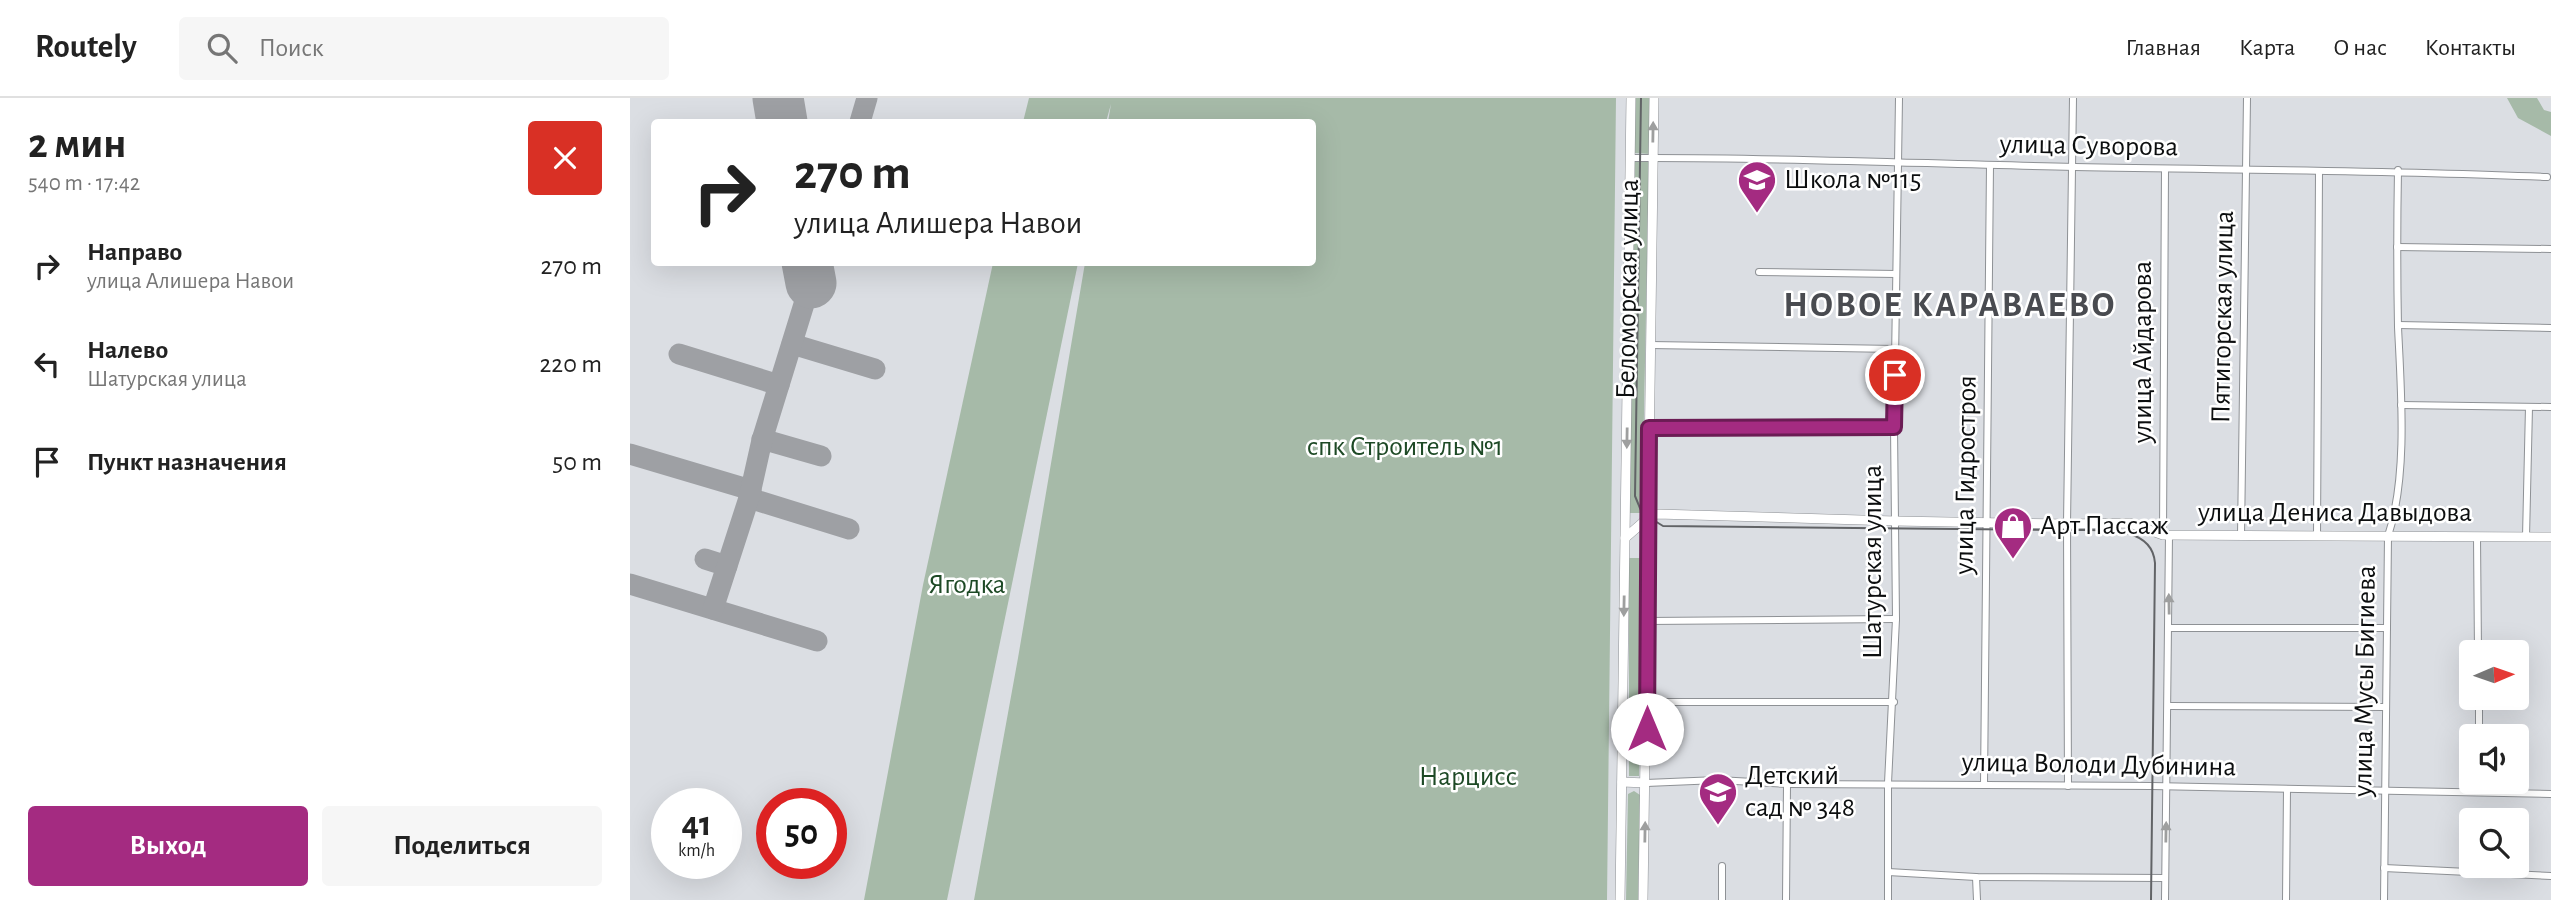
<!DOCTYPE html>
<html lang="ru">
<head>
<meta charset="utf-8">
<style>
  body { margin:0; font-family:"Alegreya Sans",sans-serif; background:#f6f6f6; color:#222; height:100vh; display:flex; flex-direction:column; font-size:26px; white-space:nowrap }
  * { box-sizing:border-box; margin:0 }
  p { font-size:23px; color:#767676 }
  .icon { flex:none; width:38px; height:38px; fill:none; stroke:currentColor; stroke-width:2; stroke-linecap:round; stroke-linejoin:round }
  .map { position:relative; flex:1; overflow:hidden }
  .drawer { display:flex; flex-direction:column; background:#fff; width:630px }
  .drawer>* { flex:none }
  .banner { position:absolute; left:21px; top:21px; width:665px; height:147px; border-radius:7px; box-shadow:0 7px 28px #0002; background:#fff; color:#222; overflow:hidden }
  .needle { width:46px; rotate:88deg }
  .fabs { position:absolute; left:1829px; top:542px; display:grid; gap:14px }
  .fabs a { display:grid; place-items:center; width:70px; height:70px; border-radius:7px; background:#fff; box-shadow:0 7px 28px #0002; font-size:35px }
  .speed { position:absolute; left:21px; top:690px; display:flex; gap:14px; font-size:35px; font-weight:700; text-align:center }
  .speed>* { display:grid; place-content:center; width:91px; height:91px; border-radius:50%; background:#fff; box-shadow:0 7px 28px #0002; line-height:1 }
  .speed small { font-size:18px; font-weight:400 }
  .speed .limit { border:10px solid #d22; background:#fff; color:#111 }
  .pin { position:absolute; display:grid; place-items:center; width:60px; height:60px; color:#fff; margin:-30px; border:4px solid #fff; border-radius:50%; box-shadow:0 2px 7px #0007 }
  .me { position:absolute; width:77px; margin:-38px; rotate:0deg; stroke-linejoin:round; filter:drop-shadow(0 0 5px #0008) }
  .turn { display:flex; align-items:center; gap:24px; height:147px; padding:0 28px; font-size:32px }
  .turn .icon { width:91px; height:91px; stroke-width:2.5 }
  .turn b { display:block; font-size:49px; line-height:60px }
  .round { display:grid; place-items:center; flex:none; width:74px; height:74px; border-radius:7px; background:#f6f6f6 }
  .headline { display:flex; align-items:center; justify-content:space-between; height:119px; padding:0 28px }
  h1 { font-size:42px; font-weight:700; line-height:52px }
  .action { display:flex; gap:14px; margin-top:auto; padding:14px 28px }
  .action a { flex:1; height:80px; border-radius:7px; background:#a42b81; color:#fff; font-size:28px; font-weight:700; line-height:80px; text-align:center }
  .action a+a { background:#f6f6f6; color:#222 }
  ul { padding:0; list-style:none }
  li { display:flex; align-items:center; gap:21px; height:98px; padding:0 28px }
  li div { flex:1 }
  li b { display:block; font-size:26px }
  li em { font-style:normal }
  header { display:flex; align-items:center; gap:42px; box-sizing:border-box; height:98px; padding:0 35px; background:#fff; border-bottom:2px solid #e0e0e0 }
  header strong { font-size:33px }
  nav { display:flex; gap:38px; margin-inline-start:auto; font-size:24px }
  .search { width:490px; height:63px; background:#f6f6f6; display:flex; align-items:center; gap:18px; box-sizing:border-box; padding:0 24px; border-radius:7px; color:#767676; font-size:26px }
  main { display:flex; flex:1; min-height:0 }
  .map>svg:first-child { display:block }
  .green { fill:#a6baa8 }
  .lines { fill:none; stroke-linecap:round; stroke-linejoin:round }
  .taxiway { stroke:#9ea0a4; stroke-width:21 }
  .runway { stroke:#9ea0a4; stroke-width:51 }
  .street-casing { stroke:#8e9195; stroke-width:8 }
  .secondary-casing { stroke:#8e9195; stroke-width:10 }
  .street { stroke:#fff; stroke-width:6 }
  .secondary { stroke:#fff; stroke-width:9 }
  .tram { stroke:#616366; stroke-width:2 }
  .oneway { fill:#9e9f9f }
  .route-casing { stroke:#6b1c54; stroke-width:18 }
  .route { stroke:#a42b81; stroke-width:12 }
  .labels { text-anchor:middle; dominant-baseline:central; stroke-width:5; stroke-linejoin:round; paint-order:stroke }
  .street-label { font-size:28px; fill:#0c0e0f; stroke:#fff }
  .poi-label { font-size:28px; fill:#0c0e0f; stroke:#fff; text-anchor:start }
  .park-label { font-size:28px; fill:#1d4925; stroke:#fff }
  .district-label { font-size:35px; font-weight:bold; letter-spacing:2px; fill:#494b50; stroke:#fff }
</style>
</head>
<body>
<header>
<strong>Routely</strong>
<div class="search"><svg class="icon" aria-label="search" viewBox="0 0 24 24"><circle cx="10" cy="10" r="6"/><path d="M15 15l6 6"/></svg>Поиск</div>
<nav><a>Главная</a><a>Карта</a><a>О нас</a><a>Контакты</a></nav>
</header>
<main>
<section class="drawer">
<div class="headline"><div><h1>2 мин</h1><p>540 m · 17:42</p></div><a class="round" style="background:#d93025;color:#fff"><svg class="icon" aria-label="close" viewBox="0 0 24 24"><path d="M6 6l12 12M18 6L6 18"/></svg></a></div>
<ul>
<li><svg class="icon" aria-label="right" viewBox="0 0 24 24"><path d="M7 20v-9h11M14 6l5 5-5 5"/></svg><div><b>Направо</b><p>улица Алишера Навои</p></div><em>270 m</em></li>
<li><svg class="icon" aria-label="left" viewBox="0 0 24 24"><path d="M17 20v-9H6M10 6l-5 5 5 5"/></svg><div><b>Налево</b><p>Шатурская улица</p></div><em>220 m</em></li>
<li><svg class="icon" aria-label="arrive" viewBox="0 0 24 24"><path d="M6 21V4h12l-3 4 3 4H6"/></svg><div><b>Пункт назначения</b></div><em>50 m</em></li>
</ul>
<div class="action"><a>Выход</a><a>Поделиться</a></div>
</section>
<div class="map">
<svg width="1921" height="802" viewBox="0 0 1921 802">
  <rect width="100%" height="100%" fill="#dbdee3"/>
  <g class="green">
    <path d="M399,0H986L977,802H344L388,560L455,165L682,164V24H478L481,6L476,24H393Z"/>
    <path d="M1005,0H1020V56L1004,55Z"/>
    <path d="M1877,0H1907L1914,12L1921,14V38L1888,20Z"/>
    <path d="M1005,64H1019L1012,415H998Z"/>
    <path d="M363,165H448L317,802H234L293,487Z"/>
    <path d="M999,460H1012L1009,678H999Z"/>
    <path d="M1004,693L1010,697L1008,802H996L998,696Z"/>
  </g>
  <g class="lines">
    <g class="taxiway">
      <path d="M230,24L237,0"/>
      <path d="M162,246L245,271"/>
      <path d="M49,256L149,287"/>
      <path d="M132,341L191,358"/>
      <path d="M0,356L121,392"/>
      <path d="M119,400L219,431"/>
      <path d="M75,461L97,468"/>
      <path d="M0,486L187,543"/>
      <path d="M83,511L119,400L132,342L187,164"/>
    </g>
    <g class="runway">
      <path d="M148,0L152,24"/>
      <path d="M177,164L181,185"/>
    </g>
    <g class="street-casing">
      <g id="street">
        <path d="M1000,60C1149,59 1297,66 1445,69C1603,72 1760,72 1917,79"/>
        <path d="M1767,149L1921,151"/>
        <path d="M1129,174L1266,176"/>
        <path d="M1768,227L1921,230"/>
        <path d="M1020,247L1265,251"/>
        <path d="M1771,307L1921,309"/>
        <path d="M1019,330L1264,329"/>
        <path d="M1533,437L1535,71"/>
        <path d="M1611,438L1617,0"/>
        <path d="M1687,438L1689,73"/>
        <path d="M1847,439L1848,555"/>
        <path d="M1896,439L1899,309"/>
        <path d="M1016,523L1266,521"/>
        <path d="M1539,530H1757"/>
        <path d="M1849,600V639"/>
        <path d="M1017,604H1264"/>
        <path d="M1538,608L1756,609"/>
        <path d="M1016,685L1088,682L1157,686L1522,688L1921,696"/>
        <path d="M1354,687L1360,67"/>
        <path d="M1438,688L1437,426L1443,0"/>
        <path d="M1754,770L1921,778"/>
        <path d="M1258,774L1346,779L1535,780"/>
        <path d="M1346,779L1347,802"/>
        <path d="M1092,802V768"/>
        <path d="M1156,802L1157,686"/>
        <path d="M1258,802V685L1266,521L1264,329L1269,0"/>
        <path d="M1535,802L1539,437"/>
        <path d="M1656,802L1657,691"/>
        <path d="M1754,802L1758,438C1778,378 1771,293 1768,229C1767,177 1767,125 1768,72"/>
      </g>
    </g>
    <g class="secondary-casing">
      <g id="secondary">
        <path d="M995,440L1018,420L1027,416L1265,423L1437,426L1500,425L1533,437L1921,439"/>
        <path d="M992,684L1016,685"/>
        <path d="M990,802L1001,0"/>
        <path d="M1013,802L1024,0"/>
      </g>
    </g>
    <use href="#street" class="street"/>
    <use href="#secondary" class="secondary"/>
    <path class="tram" d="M1011,0L1005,398L1012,415L1033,428L1437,432C1466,433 1522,425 1525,465L1521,802"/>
  </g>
  <defs><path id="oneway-solid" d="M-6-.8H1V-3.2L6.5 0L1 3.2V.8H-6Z" transform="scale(1.75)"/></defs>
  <g class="oneway">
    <use href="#oneway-solid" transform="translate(1023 34) rotate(-89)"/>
    <use href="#oneway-solid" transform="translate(997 340) rotate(91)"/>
    <use href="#oneway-solid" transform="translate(1539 506) rotate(-91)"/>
    <use href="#oneway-solid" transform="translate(994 508) rotate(91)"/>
    <use href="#oneway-solid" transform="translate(1015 734) rotate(-89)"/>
    <use href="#oneway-solid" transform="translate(1536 734) rotate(-89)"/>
  </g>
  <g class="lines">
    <g class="route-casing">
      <path id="route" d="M1017,631L1019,330L1264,329L1265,277"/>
    </g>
    <use href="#route" class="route"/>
  </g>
  <defs>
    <g id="school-pin" transform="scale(2.0125)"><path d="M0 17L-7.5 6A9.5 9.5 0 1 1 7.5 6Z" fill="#a42b81" stroke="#fff"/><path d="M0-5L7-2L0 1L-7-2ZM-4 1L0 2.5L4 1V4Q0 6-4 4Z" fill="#fff"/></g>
    <g id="shop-pin" transform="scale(2.0125)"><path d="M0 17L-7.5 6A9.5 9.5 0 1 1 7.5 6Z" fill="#a42b81" stroke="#fff"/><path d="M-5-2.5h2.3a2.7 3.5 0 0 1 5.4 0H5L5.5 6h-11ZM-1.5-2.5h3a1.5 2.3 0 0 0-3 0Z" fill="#fff"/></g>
  </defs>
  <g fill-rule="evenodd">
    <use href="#school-pin" x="1127" y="82"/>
    <use href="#shop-pin" x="1383" y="428"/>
    <use href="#school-pin" x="1088" y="694"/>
  </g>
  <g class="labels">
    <g class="street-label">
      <text transform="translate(1459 48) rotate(1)">улица Суворова</text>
      <text transform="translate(998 191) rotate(-89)">Беломорская улица</text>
      <text transform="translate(1593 219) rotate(-89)">Пятигорская улица</text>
      <text transform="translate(1513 254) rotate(-90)">улица Айдарова</text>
      <text transform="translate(1336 377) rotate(-89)">улица Гидростроя</text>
      <text x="1705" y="415">улица Дениса Давыдова</text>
      <text transform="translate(1243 464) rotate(-90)">Шатурская улица</text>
      <text transform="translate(1735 583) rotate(-89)">улица Мусы Бигиева</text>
      <text transform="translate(1469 667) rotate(1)">улица Володи Дубинина</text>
    </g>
    <g class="poi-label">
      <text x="1154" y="82">Школа №115</text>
      <text x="1410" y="428">Арт Пассаж</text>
      <text x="1115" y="678">Детский<tspan x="1115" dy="32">сад № 348</tspan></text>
    </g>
    <g class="park-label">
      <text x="775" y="349">спк Строитель №1</text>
      <text x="337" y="487">Ягодка</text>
      <text x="838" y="679">Нарцисс</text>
    </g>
    <g class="district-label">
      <text x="1320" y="207">НОВОЕ КАРАВАЕВО</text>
    </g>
  </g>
</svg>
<div class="fabs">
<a><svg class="needle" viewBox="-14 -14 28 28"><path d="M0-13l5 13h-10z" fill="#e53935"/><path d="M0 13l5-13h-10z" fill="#767676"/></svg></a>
<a><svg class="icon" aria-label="sound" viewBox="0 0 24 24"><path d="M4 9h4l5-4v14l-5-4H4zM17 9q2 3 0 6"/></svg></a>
<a><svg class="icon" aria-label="search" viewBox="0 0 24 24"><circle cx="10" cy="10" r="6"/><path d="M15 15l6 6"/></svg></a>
</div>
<div class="speed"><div>41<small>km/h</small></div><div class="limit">50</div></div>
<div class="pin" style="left:1265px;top:277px;background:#d93025"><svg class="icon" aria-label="arrive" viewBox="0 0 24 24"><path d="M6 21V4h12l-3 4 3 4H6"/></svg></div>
<svg class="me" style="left:1017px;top:631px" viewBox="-20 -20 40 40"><circle r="19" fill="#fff"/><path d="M0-13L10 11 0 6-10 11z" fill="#a42b81"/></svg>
<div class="banner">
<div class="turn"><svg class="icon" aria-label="right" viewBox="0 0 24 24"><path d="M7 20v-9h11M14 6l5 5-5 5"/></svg><div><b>270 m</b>улица Алишера Навои</div></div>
</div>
</div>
</main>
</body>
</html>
